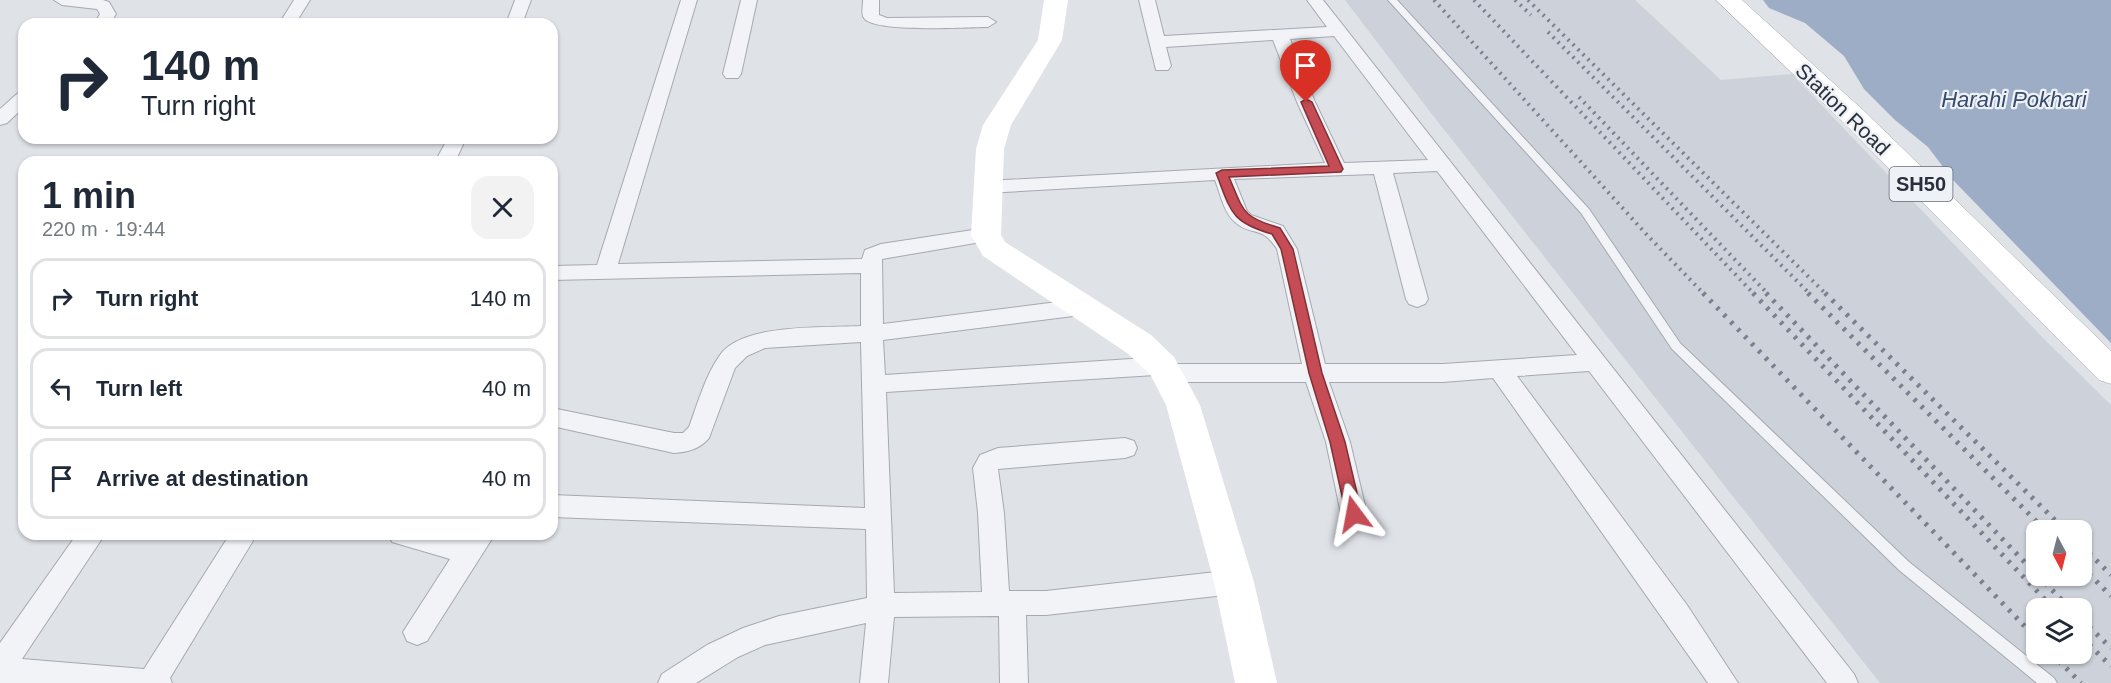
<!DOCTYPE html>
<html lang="en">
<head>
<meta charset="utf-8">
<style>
  body { margin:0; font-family:Helvetica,sans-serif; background:#f2f2f3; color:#1f2937; height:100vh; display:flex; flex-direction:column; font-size:22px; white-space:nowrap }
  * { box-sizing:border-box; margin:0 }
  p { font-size:20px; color:#747a83 }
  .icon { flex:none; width:33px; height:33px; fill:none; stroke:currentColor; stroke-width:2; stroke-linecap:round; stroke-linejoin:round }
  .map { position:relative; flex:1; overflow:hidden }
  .panel { position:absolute; left:18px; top:156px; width:540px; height:384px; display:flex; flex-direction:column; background:#fff; border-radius:18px; box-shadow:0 2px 4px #0004 }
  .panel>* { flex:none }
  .guide { position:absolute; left:18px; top:18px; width:540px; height:126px; border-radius:18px; box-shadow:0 2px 4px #0004; background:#fff; color:#1f2937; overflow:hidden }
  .needle { width:39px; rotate:173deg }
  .buttons { position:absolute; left:2026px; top:520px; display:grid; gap:12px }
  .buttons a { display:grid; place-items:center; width:66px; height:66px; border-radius:12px; background:#fff; box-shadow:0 2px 4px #0004; font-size:30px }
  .pin { position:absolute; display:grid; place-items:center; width:51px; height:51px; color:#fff; margin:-62px -26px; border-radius:50% 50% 50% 0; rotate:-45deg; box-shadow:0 0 6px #0007 }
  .pin .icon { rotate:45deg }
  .me { position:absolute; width:66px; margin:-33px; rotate:347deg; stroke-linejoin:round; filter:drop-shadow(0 0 4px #0008) }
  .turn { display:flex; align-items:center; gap:21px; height:126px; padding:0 24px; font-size:27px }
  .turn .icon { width:78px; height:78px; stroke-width:2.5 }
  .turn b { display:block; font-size:42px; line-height:51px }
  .round { display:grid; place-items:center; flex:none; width:63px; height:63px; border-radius:18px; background:#f2f2f3 }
  .headline { display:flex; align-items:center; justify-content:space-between; height:102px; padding:0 24px }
  h1 { font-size:36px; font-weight:600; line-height:45px }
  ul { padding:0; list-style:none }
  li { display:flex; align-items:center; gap:18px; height:81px; margin:0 12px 9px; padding:0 12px; border:3px solid #e0e1e3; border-radius:18px }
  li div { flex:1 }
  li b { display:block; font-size:22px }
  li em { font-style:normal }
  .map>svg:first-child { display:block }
  .built { fill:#cdd1d9; fill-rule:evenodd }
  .water { fill:#9cadc5 }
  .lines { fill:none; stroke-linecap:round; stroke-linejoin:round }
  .lane-casing { stroke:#a5a9b1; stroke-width:2 }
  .street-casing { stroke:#a5a9b1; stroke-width:2 }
  .primary-casing { stroke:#9fa5b2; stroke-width:1 }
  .lane { fill:#f2f3f6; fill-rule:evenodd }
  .street { fill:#f2f3f6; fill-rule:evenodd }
  .secondary { fill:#fff; fill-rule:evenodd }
  .primary { fill:#fff; fill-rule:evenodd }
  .rail-far1 { stroke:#7a8090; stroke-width:4; stroke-dasharray:2 5; stroke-linecap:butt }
  .rail { stroke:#7a8090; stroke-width:5; stroke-dasharray:3 7; stroke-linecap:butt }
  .route { fill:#c54b54; stroke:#803137; stroke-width:1.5 }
  .labels { text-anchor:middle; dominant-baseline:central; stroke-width:4.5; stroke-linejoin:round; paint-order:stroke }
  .shield { fill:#eef1f5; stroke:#646974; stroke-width:1.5 }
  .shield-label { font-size:20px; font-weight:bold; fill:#292f3d }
  .street-label { font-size:21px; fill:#292f3d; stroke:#eef1f5 }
  .water-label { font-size:22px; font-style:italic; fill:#364b6f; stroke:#eef1f5 }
</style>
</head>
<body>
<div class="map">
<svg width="2111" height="683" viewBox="0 0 2111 683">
  <rect width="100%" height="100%" fill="#dfe2e7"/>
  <path class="built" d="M1345,0H1635L1721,80L1792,74L2044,339L2111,405V683H1880L1431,113ZM2037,531H2082V576H2037ZM2037,609H2082V654H2037Z"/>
  <path class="water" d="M1763,0H2111V343L1953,180L1928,147L1895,120L1864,89L1844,56L1805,23L1769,8Z"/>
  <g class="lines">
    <g class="lane-casing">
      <path id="lane" d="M1388,0H1397L1589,209L1680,343L1909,562L2054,678L2057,683H2037L1899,570L1672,349L1581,213Z"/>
    </g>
    <g class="street-casing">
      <g id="street">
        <path d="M54,0H103L109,2L116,14L110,24H94L100,14L97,9L62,5Z"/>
        <path d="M294,0H310L295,24H279Z"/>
        <path d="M515,0H531L522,24H506Z"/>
        <path d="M681,0H697L618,264L862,259L865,250L881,244L986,228L993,230L996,235L993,240L882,259L883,324L1081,299L1089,302L1092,307L1089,312L1081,315L883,340L885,375L1162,357L1170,360L1173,364H1302L1277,249C1261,224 1251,237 1235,222C1224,213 1220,193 1215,180L987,193L980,191L977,187L980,183L987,181L1325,163L1297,102L1273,40L1166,47L1171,66L1168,70H1156L1139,0H1155L1164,36L1327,27L1307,0H1323L1854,674L1858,683H1827L1589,371L1517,376L1687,605L1738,683H1708L1493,378L1443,382H1329L1350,442L1367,514L1363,522L1354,525L1345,522L1341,514L1326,442L1306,382H1165L1157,379L1155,375L886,392L894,593L982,592L978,513L973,468L980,455L998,448L1125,438L1134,441L1137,448L1134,455L1125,458L998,469L1004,513L1009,591H1046L1234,570L1244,574L1247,582L1244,590L1234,594L1046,615H1026L1028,683H1000L999,616L894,617L888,683H860L866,623L765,645L738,657L696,683H658L662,674L707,645L743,628L779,616L867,598L866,529L552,517V495L865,508L861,342L765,348L747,356L735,368L709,438C700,449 688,452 674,453L552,426V408L674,433H683L689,427C698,403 705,376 720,355C742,323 825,328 861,326V273L552,280V266L597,265ZM1334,36L1428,160L1344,163L1315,102L1290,39ZM1437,171L1577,355L1443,364H1325L1297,249L1283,226L1251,215L1247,211L1234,179L1374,174L1406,299L1409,304L1417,307L1425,304L1428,299L1393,173Z"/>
        <path d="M741,0H757L741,74L738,78H726L723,74Z"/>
        <path d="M863,0H879V15L887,18L988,17L996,22L988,27C968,27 873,33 864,18C861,14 863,5 863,0Z"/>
        <path d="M24,92V107L7,123L0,125V109L18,93Z"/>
        <path d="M448,138H466L455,162H435Z"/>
        <path d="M77,534H105L22,659L144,669L230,534H257L170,678L172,683H0V643Z"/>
        <path d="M388,534H440L463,540L468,534H495L427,641L417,645L407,641L403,632L450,559L392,542Z"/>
      </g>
    </g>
    <g class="primary-casing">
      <path id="primary" d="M1716,0H1742L1863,110L2111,351V384L2099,380L1843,122Z"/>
    </g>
    <use href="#lane" class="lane"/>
    <use href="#street" class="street"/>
    <path class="secondary" d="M1044,0H1068L1062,40L1011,125L1004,149L1001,235L1005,242L1151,335L1174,357L1200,405L1254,582L1277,683H1235L1214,582L1166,405L1150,374L1127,353L983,256L971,235L976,149L983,125L1038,40Z"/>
    <use href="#primary" class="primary"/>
    <g class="rail-far1">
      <path d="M1434,0L1647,235L1704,294"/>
      <path d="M1474,0L1754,294"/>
      <path d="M1515,0L1531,15"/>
      <path d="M1528,0L1826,294"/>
      <path d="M1548,32L1810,294"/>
      <path d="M1579,97L1768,294"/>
    </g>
    <g class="rail">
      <path d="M1703,293L2037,639"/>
      <path d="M1753,293L2054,609"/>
      <path d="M1766,293L2037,575"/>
      <path d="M1808,293L2046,531"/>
      <path d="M1825,293L2066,531"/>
      <path d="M2082,546L2111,575"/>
      <path d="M2082,567L2111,596"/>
      <path d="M2038,576L2071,609"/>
      <path d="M2082,620L2111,648"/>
      <path d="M2082,638L2111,666"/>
      <path d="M2052,654L2081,683"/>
    </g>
  </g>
  <path class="route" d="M1306,99L1312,102L1343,169L1341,172L1229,177C1244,212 1242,217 1280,228L1293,249L1322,373L1345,442L1362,514L1359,519L1354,521L1348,519L1346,514L1330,442L1309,373L1281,249L1272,234C1230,222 1231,211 1216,173L1222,170L1329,166L1301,102Z"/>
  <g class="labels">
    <rect class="shield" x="1889.5" y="167" width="63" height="34" rx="4.5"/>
    <g class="shield-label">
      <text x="1921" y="184">SH50</text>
    </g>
    <g class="street-label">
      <text transform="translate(1843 109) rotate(44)">Station Road</text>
    </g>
    <g class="water-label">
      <text x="2014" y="99">Harahi Pokhari</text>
    </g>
  </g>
</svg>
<div class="buttons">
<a><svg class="needle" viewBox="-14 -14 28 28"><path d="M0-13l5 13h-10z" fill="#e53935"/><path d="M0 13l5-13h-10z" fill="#747a83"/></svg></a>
<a><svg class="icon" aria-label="layers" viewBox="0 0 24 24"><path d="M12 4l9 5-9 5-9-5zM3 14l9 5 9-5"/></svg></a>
</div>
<div class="pin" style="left:1306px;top:102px;background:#d93025"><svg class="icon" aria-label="arrive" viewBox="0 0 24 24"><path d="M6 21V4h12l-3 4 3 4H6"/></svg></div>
<svg class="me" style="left:1354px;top:514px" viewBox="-20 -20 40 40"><path d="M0-17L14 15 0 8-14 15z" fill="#c54b54" stroke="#fff" stroke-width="4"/></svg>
<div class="guide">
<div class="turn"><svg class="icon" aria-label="right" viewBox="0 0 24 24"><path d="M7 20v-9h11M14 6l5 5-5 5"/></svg><div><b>140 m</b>Turn right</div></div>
</div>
<section class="panel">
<div class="headline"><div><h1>1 min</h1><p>220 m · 19:44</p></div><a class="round"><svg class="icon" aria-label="close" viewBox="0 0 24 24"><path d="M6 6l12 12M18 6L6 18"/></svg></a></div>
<ul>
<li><svg class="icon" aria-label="right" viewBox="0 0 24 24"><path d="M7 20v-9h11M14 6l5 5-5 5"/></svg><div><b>Turn right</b></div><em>140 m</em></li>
<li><svg class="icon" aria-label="left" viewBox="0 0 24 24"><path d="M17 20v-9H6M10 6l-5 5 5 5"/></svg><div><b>Turn left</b></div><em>40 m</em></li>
<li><svg class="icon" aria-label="arrive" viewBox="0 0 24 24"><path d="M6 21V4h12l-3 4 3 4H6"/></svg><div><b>Arrive at destination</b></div><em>40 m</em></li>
</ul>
</section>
</div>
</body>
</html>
